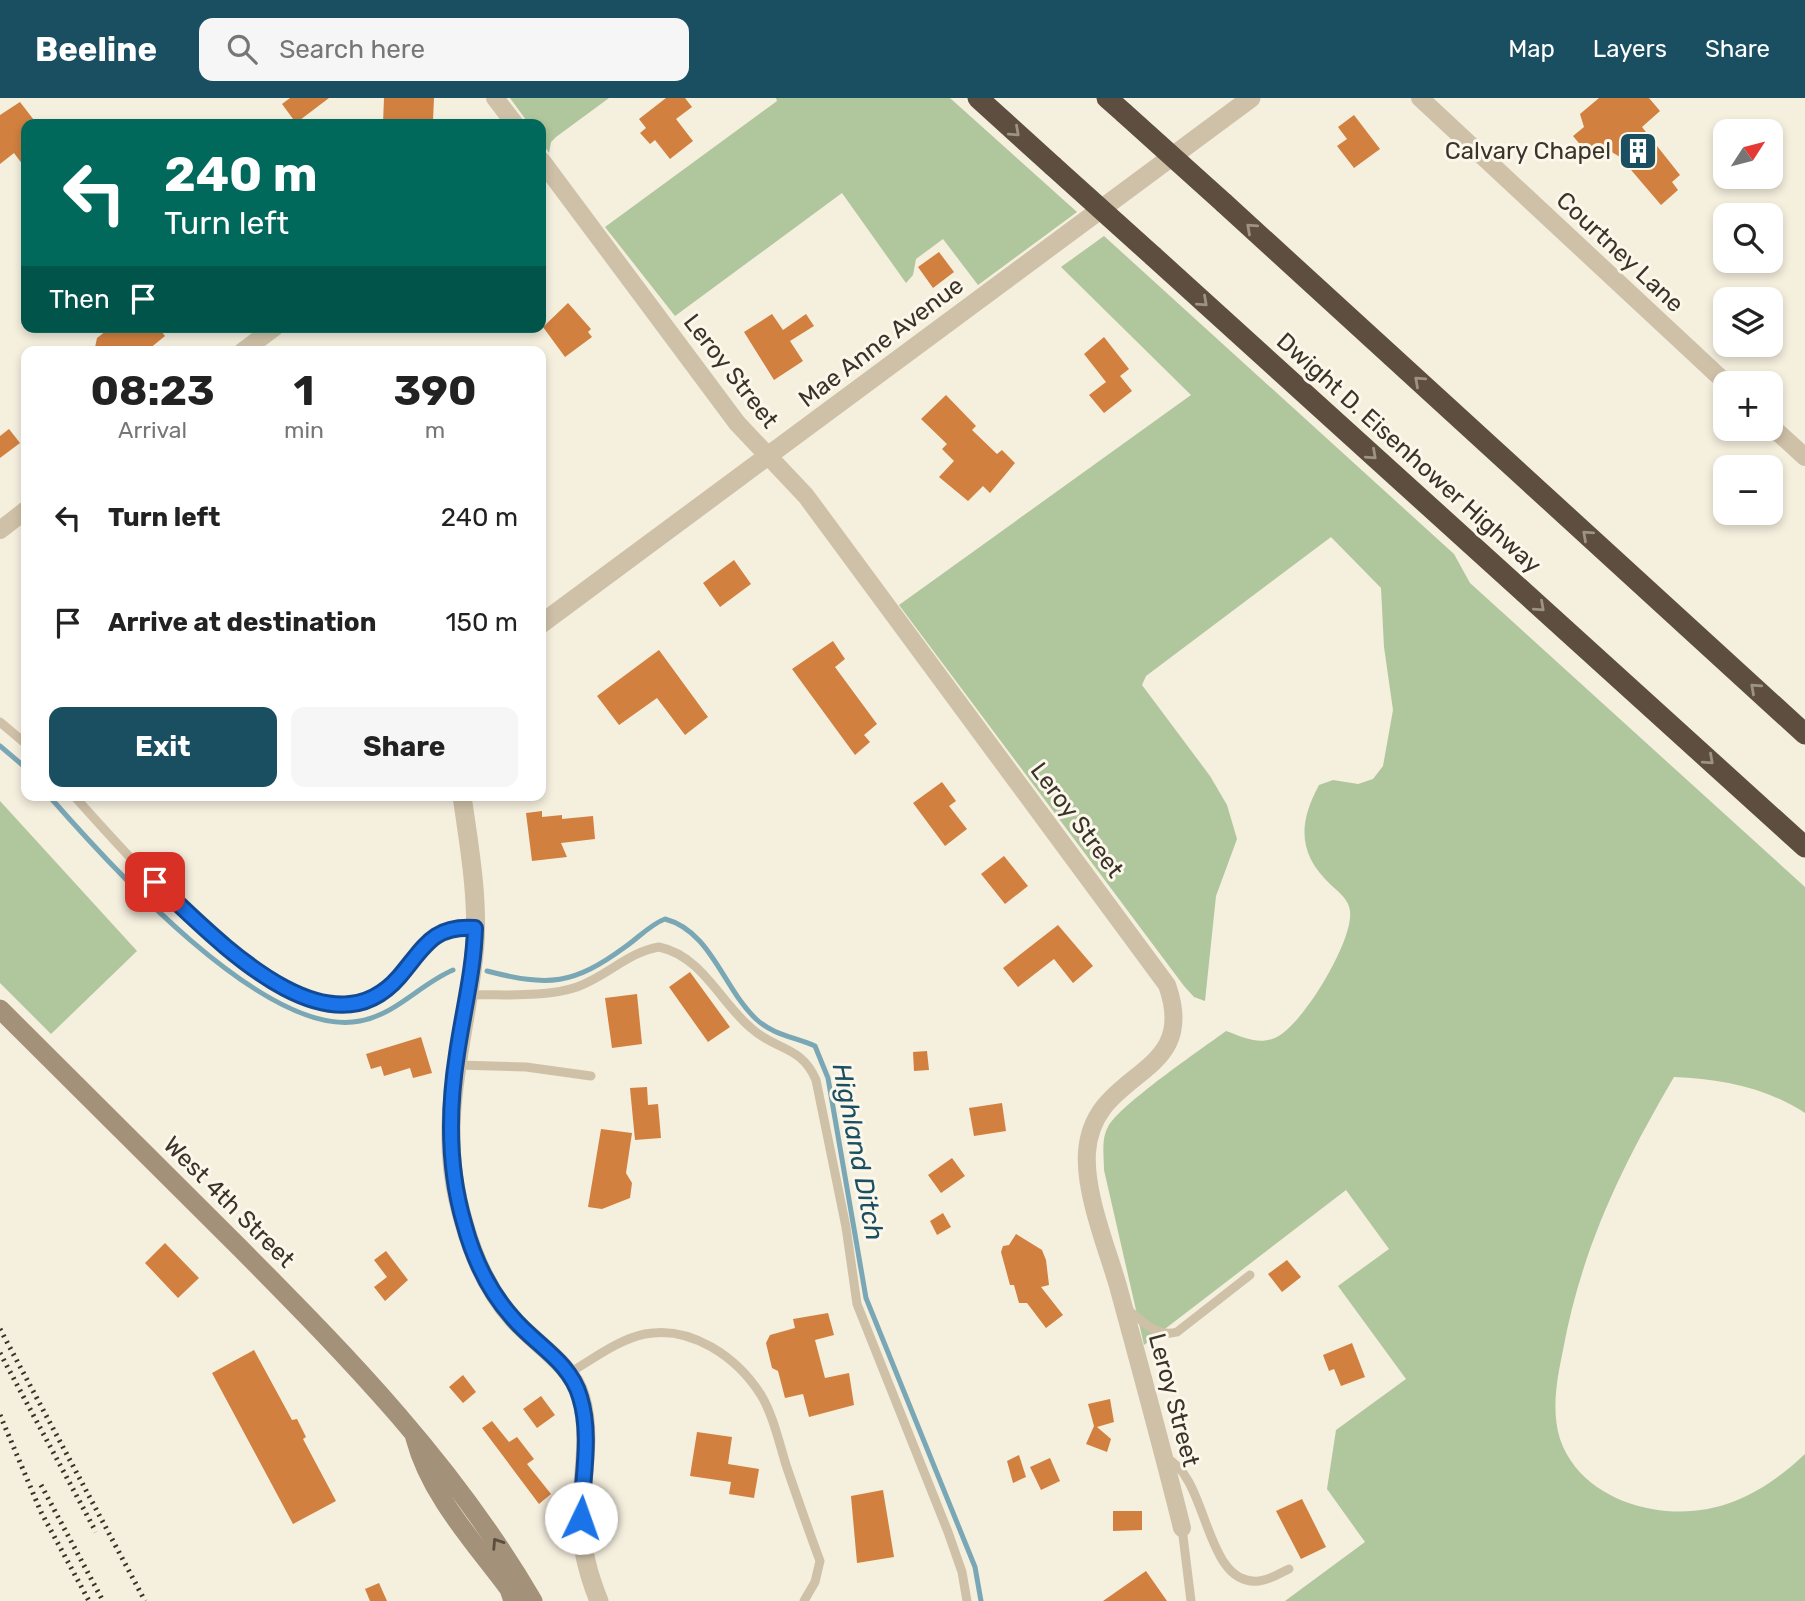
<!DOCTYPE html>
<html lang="en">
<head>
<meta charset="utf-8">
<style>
  body { margin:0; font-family:Rubik,sans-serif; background:#f6f6f6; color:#222; height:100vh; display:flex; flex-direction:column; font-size:26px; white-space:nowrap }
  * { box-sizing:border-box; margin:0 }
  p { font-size:23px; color:#767676 }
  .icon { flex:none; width:38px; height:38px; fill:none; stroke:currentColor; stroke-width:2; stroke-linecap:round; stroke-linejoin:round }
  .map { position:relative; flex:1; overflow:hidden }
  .details { position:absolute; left:21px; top:248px; width:525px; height:455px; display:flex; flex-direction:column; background:#fff; border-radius:14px; box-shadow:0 4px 10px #0003 }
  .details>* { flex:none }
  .hud { position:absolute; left:21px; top:21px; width:525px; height:214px; border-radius:14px; box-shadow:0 4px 10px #0003; background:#00695c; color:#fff; overflow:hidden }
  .needle { width:46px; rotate:54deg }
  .tools { position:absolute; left:1713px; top:21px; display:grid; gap:14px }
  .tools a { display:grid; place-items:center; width:70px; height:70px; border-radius:14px; background:#fff; box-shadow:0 4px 10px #0003; font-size:35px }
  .pin { position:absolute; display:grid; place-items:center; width:60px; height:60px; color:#fff; margin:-30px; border-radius:14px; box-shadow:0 4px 10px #0006 }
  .me { position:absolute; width:77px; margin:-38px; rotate:3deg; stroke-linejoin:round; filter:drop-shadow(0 0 5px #0008) }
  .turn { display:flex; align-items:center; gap:24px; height:147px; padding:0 28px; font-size:32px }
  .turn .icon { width:91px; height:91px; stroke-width:2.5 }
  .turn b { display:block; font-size:49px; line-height:60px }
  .then { display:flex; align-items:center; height:66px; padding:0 28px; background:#0003; gap:14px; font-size:26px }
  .eta { display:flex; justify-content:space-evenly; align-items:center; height:119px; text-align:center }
  .eta b { font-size:42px; font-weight:700; line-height:49px }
  .cta { display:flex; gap:14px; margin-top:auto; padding:14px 28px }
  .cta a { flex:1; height:80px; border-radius:14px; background:#1a4e61; color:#fff; font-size:28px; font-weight:700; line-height:80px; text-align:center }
  .cta a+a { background:#f6f6f6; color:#222 }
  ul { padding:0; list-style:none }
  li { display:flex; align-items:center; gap:21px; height:105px; padding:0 28px }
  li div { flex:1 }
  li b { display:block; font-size:26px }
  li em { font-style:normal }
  header { display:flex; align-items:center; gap:42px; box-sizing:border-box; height:98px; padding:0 35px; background:#1a4e61; color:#fff }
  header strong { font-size:33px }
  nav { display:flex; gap:38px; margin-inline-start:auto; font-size:24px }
  .search { width:490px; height:63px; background:#f6f6f6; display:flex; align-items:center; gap:18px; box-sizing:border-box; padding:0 24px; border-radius:14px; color:#767676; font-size:26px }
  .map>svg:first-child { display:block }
  .green { fill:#b0c69c }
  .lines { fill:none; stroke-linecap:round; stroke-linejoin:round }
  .stream { stroke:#7aa7b5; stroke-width:5 }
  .building { fill:#d18040 }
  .service { stroke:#cfc1a8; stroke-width:9 }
  .minor { stroke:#cfc1a8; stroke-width:18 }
  .tertiary { stroke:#cfc1a8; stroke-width:19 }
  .secondary { stroke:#a39179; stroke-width:19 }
  .motorway { stroke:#5d4e3f; stroke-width:21 }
  .rail { stroke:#3b3229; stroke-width:5; stroke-dasharray:2 5; stroke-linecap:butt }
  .motorway-bridge { stroke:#5d4e3f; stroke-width:21 }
  .oneway { stroke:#9d9284 }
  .oneway2 { stroke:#5a4e41 }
  .route-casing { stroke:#114b97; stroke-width:18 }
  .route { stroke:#1a73e8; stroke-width:12 }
  .labels { text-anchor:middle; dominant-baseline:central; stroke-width:6; stroke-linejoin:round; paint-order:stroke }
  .poi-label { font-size:24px; fill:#3b3229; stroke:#fcf7eb; text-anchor:end }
  .street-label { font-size:24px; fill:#3b3229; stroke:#fcf7eb }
  .water-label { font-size:26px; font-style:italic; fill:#1a4e61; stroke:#fcf7eb }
</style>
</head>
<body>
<header>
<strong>Beeline</strong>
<div class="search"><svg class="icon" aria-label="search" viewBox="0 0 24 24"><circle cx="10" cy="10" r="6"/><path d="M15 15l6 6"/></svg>Search here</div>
<nav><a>Map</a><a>Layers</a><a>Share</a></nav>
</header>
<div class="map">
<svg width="1805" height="1503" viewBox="0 0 1805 1503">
  <rect width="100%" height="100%" fill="#f5efde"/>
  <g class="green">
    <path d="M510,0H609L556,39L551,44L549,55L541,43V26H529Z"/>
    <path d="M776,0H950L1077,114L978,187L943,141L916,161L913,177L906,185L842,95L675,218L605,129L777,3Z"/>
    <path d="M1104,138L1454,456L1470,485L1805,789V1015C1765,989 1721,981 1674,979C1622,1068 1582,1149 1563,1252C1557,1281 1551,1312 1560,1341C1574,1382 1613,1404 1652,1411C1713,1422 1762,1397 1805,1356V1503H1285L1365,1444L1327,1391L1336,1332L1406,1281L1338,1188L1389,1151L1346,1092L1144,1247L1104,1072C1104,1059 1101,1041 1108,1029C1118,1008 1203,950 1226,933C1243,939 1259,948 1277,939C1303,926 1354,842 1350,813C1349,802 1339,794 1331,787C1298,756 1298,726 1319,687L1333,682L1358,686L1373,681L1383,668L1393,612L1384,549L1381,490L1331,439L1146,578L1142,587L1210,678L1227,707L1237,741L1216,798L1205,903L1194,899L1184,888L899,507L1191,297L1061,169Z"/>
    <path d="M0,703L137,853L51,936L0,885Z"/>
  </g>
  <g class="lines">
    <g class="stream">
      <path d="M0,648L26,670"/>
      <path d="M49,698C107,764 265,942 360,923C397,916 420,886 453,872"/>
      <path d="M487,873C549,889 573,887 625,849C638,840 651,826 665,821C711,833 723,890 756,921C773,937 795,939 815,948L828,980L866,1200L975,1469L981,1503"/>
    </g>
  </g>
  <g class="building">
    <path d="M290,0H329L296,25L282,6Z"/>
    <path d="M384,0H434L433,23L383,26Z"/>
    <path d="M666,0H685L692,9L676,21L693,43L670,61L655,42L650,46L640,35L646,30L639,21Z"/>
    <path d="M1599,0H1649L1660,13L1642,29L1680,77L1672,84L1678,92L1661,107L1620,59L1600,47L1588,56L1573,38L1584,29L1580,16Z"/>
    <path d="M20,4L37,26H26V71L14,55L0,66V17Z"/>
    <path d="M1354,17L1380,51L1354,70L1337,48L1347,41L1338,29Z"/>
    <path d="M939,154L954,174L933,190L918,169Z"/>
    <path d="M568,205L591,231L588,234L592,239L565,259L543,229Z"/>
    <path d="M772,216L783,232L806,216L814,228L790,243L803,263L774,282L744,234Z"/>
    <path d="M111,229H158L165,238L149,251L147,249L140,254H94L97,240Z"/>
    <path d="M1104,239L1129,271L1120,278L1132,293L1104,315L1089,297L1106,284L1084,256Z"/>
    <path d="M946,297L976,328L972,332L997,356L1002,352L1015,365L990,395L983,388L968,403L939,379L954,363L942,351L947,346L921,321Z"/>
    <path d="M9,331L20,345L0,360V338Z"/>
    <path d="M734,462L751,486L720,509L703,485Z"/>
    <path d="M833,543L845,561L835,569L877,626L864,637L870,644L855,657L792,571Z"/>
    <path d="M659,552L708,619L685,637L657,600L619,627L597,598Z"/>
    <path d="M942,684L956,703L949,708L967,731L945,748L913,705Z"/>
    <path d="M542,713V719L562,717V721L593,718L595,741L561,745L567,759L532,763L526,715Z"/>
    <path d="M1004,758L1028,788L1005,806L981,776Z"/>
    <path d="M1058,827L1093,868L1073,885L1054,861L1018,889L1003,870Z"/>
    <path d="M690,874L730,929L708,944L669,889Z"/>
    <path d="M637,896L642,946L612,950L605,900Z"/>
    <path d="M421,939L432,975L413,980L410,970L384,978L381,968L371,971L366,956Z"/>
    <path d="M927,953L929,972L914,973L913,954Z"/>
    <path d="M647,989L648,1007L658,1006L661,1040L635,1042L630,990Z"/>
    <path d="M1002,1005L1006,1033L974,1038L969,1010Z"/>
    <path d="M601,1031L632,1035L626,1075L632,1085L630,1100L602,1111L588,1109Z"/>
    <path d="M952,1060L965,1078L941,1095L928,1077Z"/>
    <path d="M943,1115L951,1129L937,1137L930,1123Z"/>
    <path d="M1016,1136L1042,1152L1046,1162L1049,1187L1041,1189L1063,1217L1046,1230L1027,1205H1019L1014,1187H1010L1001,1154L1003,1148L1009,1147Z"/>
    <path d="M165,1145L199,1180L178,1200L145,1165Z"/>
    <path d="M386,1153L408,1182L385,1203L374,1189L387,1179L374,1162Z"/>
    <path d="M1287,1162L1301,1179L1282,1194L1268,1176Z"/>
    <path d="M828,1215L834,1237L815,1242L825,1280L849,1275L854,1307L809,1319L803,1296L785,1300L778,1273L772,1270L766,1245L770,1237L795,1230L793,1221Z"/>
    <path d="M1352,1245L1365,1279L1341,1288L1334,1271L1329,1273L1323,1257Z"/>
    <path d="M254,1252L292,1322L297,1321L306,1339L303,1341L336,1403L293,1426L212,1275Z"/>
    <path d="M463,1277L476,1294L463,1305L449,1289Z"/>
    <path d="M541,1298L555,1317L537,1330L523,1311Z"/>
    <path d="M1110,1301L1114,1324L1097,1329L1111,1341L1107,1354L1086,1346L1094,1328L1088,1306Z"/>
    <path d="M492,1323L509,1344L517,1339L534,1361L527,1366L551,1396L539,1406L482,1330Z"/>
    <path d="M697,1334L732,1339L728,1366L759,1371L754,1400L729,1396L731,1384L690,1378Z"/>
    <path d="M1019,1357L1026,1379L1013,1385L1007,1363Z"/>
    <path d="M1050,1360L1060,1383L1041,1392L1030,1369Z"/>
    <path d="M883,1392L894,1459L857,1465L851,1398Z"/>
    <path d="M1302,1401L1326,1449L1301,1461L1276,1413Z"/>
    <path d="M1113,1413H1142V1432L1113,1433Z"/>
    <path d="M1146,1473L1167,1503H1103Z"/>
    <path d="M379,1485L387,1503H370L365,1491Z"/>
  </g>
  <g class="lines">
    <g class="service">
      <path d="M0,624L26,646"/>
      <path d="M74,698C130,759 292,953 384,894C422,870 417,826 475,830"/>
      <path d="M469,897C503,896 544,900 577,889C606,879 628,854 659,849C702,858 720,904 751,930C776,953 801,947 816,982L846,1129L857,1206L948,1434L962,1474L967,1503"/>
      <path d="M457,967L526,969L591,978"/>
      <path d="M1127,1211C1143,1223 1156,1240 1177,1234L1250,1177"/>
      <path d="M569,1275C592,1262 619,1241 645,1236C691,1227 737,1259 761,1297C773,1317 779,1344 786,1367C797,1399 808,1431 820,1463L815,1484L804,1503"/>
      <path d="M1166,1360C1209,1379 1204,1489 1259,1483C1270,1482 1280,1475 1289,1471"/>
      <path d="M1182,1430L1191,1503"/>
    </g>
    <g class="minor">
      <path d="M495,0L515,26"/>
      <path d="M1420,0L1726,285"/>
      <path d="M541,62L737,325L806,398L1167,887C1201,982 1093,969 1087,1054C1084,1094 1107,1150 1118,1188C1140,1269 1162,1349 1182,1430"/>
      <path d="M242,254L275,229"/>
      <path d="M1771,328L1805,359"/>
      <path d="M0,432L26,412"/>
    </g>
    <g class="tertiary">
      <path d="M541,526L1251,0"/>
      <path d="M462,698C469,747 478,797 475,846C468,932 437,1015 458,1102C468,1145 483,1187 513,1221C536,1247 571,1265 581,1300C592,1339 581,1381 581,1421C581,1450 588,1476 599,1503"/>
    </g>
    <g class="secondary">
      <path d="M0,911C80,990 160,1070 240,1150C351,1262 453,1366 533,1503"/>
      <path d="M415,1340C430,1397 474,1444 509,1491L513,1503"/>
    </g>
    <g class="motorway">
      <path d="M978,0L1053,68"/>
      <path d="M1107,0L1124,15"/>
      <path d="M1224,105L1805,636"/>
      <path d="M1153,158L1805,749"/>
    </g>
    <g class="rail">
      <path d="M0,1231L145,1503"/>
      <path d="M0,1255L96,1434"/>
      <path d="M0,1317L41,1414L89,1503"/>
      <path d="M41,1387L103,1503"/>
    </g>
    <g class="motorway-bridge">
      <path d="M1124,15L1224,105"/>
      <path d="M1053,68L1153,158"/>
    </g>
  </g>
  <defs><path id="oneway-chevron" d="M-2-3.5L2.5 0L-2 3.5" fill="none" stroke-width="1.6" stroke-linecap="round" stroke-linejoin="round" transform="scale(1.75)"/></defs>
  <g class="oneway">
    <use href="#oneway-chevron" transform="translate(1015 34) rotate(42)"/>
    <use href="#oneway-chevron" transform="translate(1251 130) rotate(-138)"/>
    <use href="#oneway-chevron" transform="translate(1203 204) rotate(42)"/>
    <use href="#oneway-chevron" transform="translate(1419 283) rotate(-138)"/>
    <use href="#oneway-chevron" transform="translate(1372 357) rotate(42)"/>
    <use href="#oneway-chevron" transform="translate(1587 437) rotate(-138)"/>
    <use href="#oneway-chevron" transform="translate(1540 509) rotate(42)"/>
    <use href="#oneway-chevron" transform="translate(1755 590) rotate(-138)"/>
    <use href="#oneway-chevron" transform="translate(1709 662) rotate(42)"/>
  </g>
  <use class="oneway2" href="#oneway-chevron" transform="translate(497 1445) rotate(-123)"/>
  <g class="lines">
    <g class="route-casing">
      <path id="route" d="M155,784C209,833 326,963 399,879C424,850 432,827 475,830C474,872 463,914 457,956C448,1013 448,1070 464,1125C473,1159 488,1192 512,1219C534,1246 570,1263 580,1299C592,1337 582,1381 581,1420"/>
    </g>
    <use href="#route" class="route"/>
  </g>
  <defs>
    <g id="building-square" transform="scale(2.0125)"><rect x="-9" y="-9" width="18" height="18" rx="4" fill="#1a4e61" stroke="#fcf7eb"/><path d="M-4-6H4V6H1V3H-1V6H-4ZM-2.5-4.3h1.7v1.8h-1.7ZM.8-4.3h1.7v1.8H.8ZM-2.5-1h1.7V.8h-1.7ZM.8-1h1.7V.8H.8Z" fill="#fff"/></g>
  </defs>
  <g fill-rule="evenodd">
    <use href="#building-square" x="1638" y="53"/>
  </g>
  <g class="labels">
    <g class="poi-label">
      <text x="1611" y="53">Calvary Chapel</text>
    </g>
    <g class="street-label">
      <text transform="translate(1620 154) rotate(43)">Courtney Lane</text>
      <text transform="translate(881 244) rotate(-37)">Mae Anne Avenue</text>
      <text transform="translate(731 273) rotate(52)">Leroy Street</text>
      <text transform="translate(1409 355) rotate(42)">Dwight D. Eisenhower Highway</text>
      <text transform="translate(1077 722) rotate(53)">Leroy Street</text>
      <text transform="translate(229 1104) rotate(45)">West 4th Street</text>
      <text transform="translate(1174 1302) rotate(75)">Leroy Street</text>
    </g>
    <g class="water-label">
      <text transform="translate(858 1054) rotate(79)">Highland Ditch</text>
    </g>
  </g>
</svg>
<div class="tools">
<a><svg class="needle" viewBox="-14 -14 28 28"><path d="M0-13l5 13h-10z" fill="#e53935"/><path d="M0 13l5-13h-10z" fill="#767676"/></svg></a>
<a><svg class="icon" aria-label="search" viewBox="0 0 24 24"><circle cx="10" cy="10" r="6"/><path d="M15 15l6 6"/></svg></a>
<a><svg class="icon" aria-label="layers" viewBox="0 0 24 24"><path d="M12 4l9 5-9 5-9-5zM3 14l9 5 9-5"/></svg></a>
<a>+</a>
<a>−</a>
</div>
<div class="pin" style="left:155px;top:784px;background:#d93025"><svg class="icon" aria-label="arrive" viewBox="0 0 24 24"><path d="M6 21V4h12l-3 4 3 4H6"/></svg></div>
<svg class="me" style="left:581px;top:1420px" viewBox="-20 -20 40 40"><circle r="19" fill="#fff"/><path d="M0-13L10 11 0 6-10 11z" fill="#1a73e8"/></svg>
<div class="hud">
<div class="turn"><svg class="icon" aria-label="left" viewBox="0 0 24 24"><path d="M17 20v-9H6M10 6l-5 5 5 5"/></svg><div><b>240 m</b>Turn left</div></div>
<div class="then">Then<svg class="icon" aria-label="arrive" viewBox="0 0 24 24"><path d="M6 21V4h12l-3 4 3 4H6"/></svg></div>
</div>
<section class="details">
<div class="eta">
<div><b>08:23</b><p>Arrival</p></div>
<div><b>1</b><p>min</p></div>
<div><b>390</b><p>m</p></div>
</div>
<ul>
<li><svg class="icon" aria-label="left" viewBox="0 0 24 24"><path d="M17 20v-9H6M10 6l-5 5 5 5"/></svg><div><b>Turn left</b></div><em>240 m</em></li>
<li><svg class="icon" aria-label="arrive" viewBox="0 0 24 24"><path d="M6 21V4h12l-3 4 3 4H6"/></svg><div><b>Arrive at destination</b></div><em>150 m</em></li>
</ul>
<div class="cta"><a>Exit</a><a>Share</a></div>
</section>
</div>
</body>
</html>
